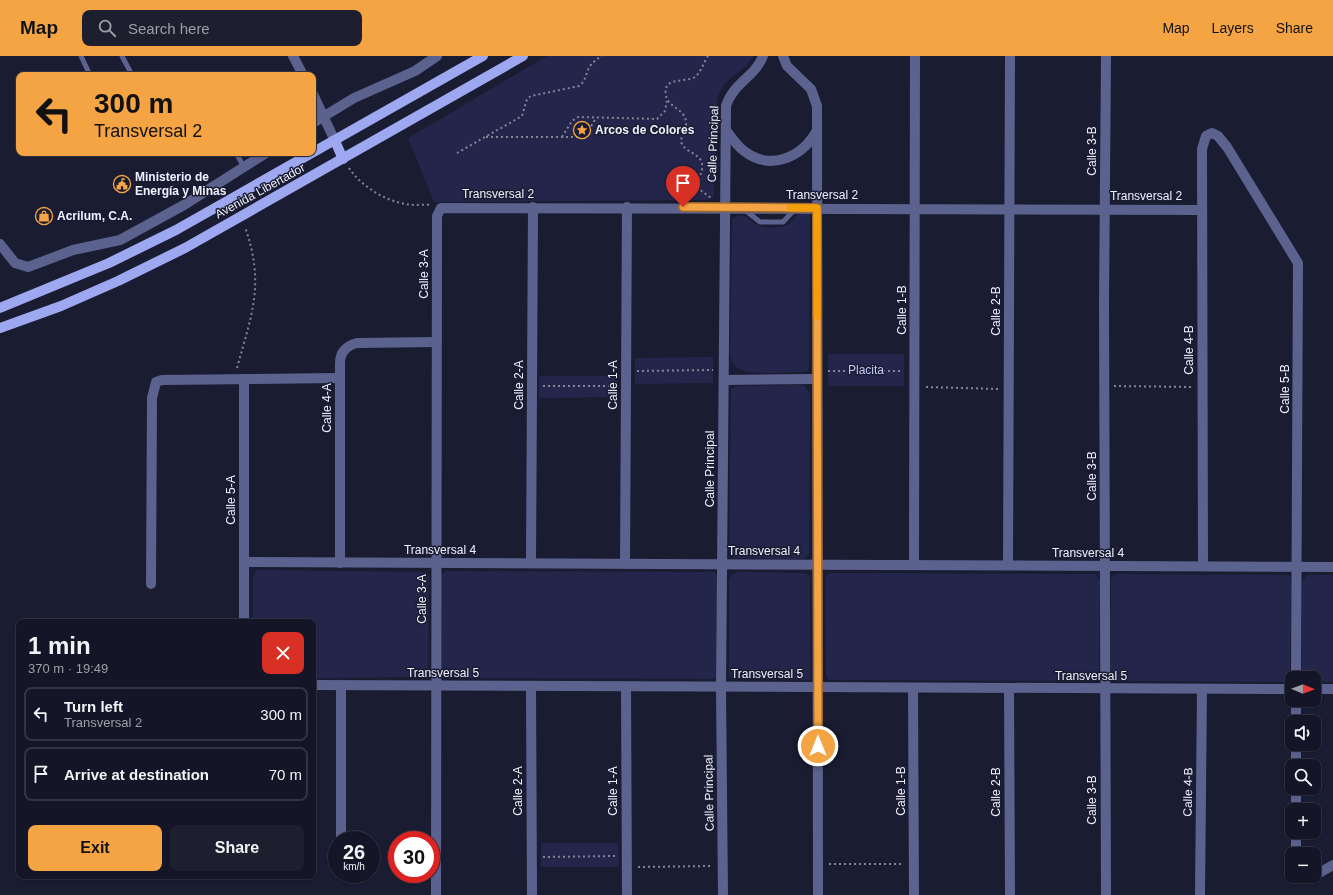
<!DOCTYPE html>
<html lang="en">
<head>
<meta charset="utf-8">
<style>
  body { margin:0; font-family:Arial,sans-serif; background:#1d1e2e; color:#f1f3f6; height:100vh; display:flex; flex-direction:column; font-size:15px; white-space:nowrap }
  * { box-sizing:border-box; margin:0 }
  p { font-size:13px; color:#9d9fa7 }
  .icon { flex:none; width:22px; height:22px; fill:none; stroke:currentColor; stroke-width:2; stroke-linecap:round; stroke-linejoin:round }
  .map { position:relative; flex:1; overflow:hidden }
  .details { position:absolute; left:16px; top:563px; width:300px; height:260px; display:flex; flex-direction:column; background:#141526; border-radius:8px; box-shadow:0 1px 3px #0004,0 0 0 1px #333443 }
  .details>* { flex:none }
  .hud { position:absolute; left:16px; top:16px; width:300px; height:84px; border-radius:8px; box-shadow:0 1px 3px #0004,0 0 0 1px #333443; background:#f4a443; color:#111; overflow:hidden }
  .needle { width:26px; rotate:91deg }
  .tools { position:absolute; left:1285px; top:615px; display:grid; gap:8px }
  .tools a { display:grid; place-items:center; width:36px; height:36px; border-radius:8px; background:#141526; box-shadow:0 1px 3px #0004,0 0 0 1px #333443; font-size:20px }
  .speed { position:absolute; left:328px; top:775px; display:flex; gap:8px; font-size:20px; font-weight:700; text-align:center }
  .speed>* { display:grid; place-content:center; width:52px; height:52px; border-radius:50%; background:#141526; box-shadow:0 1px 3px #0004,0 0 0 1px #333443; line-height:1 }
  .speed small { font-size:10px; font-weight:400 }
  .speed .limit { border:6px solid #d22; background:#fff; color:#111 }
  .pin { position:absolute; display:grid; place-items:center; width:34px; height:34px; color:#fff; margin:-41px -17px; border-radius:50% 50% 50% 0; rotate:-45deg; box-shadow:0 0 4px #0007 }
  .pin .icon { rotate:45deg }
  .me { position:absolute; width:44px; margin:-22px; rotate:0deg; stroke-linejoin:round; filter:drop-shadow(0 0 3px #0008) }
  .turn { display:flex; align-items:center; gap:14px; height:84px; padding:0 12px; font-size:18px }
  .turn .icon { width:52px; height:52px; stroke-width:2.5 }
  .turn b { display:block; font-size:28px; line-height:34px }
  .round { display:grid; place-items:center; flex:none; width:42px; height:42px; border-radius:8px; background:#1d1e2e }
  .overview { display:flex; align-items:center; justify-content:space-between; height:68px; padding:0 12px }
  h1 { font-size:24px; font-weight:700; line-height:30px }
  .action { display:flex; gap:8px; margin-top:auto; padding:8px 12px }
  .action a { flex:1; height:46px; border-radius:8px; background:#f4a443; color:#111; font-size:16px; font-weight:700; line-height:46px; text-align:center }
  .action a+a { background:#1d1e2e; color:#f1f3f6 }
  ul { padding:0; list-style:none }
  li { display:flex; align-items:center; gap:12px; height:54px; margin:0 8px 6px; padding:0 4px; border:2px solid #333443; border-radius:8px }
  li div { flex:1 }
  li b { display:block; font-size:15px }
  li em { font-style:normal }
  header { display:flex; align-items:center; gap:24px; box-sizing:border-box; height:56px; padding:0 20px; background:#f4a443; color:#111 }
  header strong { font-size:19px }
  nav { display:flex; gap:22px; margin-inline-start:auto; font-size:14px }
  .search { width:280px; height:36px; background:#1d1e2e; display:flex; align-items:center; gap:10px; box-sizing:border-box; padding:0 14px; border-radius:8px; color:#9d9fa7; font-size:15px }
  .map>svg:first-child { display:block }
  .green { fill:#23264a }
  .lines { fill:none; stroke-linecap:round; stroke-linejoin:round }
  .path { stroke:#838597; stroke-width:2; stroke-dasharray:2 3; stroke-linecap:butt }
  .lane { stroke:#5c628e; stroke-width:5 }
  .street { stroke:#5c628e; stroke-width:10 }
  .primary { stroke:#9ea8f1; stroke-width:10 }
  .route-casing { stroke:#9f6b2c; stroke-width:10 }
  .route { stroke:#f4a443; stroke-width:7 }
  .slow { stroke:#f59e0b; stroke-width:7 }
  .labels { text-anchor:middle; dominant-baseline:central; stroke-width:3; stroke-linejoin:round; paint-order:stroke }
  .poi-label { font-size:12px; font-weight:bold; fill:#eff1fe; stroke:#1a1c32; text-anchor:start }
  .street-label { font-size:12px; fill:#eff1fe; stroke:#1a1c32 }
  .park-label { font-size:12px; fill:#c1caff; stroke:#1a1c32 }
</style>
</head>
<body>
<header>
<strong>Map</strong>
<div class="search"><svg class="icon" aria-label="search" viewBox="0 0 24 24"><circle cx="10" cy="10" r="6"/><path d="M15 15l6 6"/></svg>Search here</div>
<nav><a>Map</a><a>Layers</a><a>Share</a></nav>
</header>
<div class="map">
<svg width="1333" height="839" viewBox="0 0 1333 839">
  <rect width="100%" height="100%" fill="#1a1c32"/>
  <g class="green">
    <path d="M547,0H754L745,11L724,28L718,40L716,56L714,141L707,144L434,146L408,82Z"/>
    <path d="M798,158H810V160L809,312L807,315L801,316C787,316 750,320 739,313C733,309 731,303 730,297L732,163C743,153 751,167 760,170C767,173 777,171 784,170H787Z"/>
    <rect x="828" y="298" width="76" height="32"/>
    <path d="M713,301V327L635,328V302Z"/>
    <path d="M539,320H617V341L539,342Z"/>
    <path d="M800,329L806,331L810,339L809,498L804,503L734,502L730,498L729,493L731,332L739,330Z"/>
    <path d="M258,514L427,516L429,521L428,621L313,622V566H253V521L255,516Z"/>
    <path d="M446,515L714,516L717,519L716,621L712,623L443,622L441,619V519Z"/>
    <path d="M737,516L804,517L809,519L810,524V621L809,624L729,622V524L731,519Z"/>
    <path d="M829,517L1096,518L1100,525L1099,621L1094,625L828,624L826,619L825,521Z"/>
    <path d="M1116,518L1289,519L1291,523L1290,624L1287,626L1114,625L1111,620V523L1113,519Z"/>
    <path d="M1307,519H1333V626H1314V622H1302V526Z"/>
    <path d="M541,787H618L619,811H541Z"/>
  </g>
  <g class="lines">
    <g class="path">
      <path d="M708,0C704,6 701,16 695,21C685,27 662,20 666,40C669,52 685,53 686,66C687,73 681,79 681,86C685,98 704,97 702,112C702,118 698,122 696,128L699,133L711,142"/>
      <path d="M486,81H578L587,77L596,62"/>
      <path d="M562,81L572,65L578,61L657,63L665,55L667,45"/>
      <path d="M457,97L522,60L527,43L531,40L579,30C590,22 582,11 602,0"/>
      <path d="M349,112C361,130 385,145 406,148C414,150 423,148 431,149"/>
      <path d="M237,312C252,257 265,228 245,171"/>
      <path d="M637,315L713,314"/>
      <path d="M828,315H903"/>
      <path d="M543,330H615"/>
      <path d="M1114,330L1191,331"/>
      <path d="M926,331L999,333"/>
      <path d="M543,801L616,800"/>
      <path d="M829,808H903"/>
      <path d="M638,811L712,810"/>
    </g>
    <g class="lane">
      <path d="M81,0L90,19"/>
      <path d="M122,0L132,19"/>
      <path d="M236,97L244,111"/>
      <path d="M745,154L760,166H783L795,153"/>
    </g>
    <g class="street">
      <path d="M293,0L303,19"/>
      <path d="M783,0L787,10L811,33L817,50L818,839"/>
      <path d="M313,38L335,85"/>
      <path d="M313,67L354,42L415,15L437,0"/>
      <path d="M726,74C731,81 736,89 744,95C770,115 801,102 816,76"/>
      <path d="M0,188L15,207L28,211L73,194L120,184L184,149L266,97"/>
      <path d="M244,323V566"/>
      <path d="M724,324L817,323"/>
      <path d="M244,506L1333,511"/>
      <path d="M340,507V307C340,296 346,290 357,287L436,286"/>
      <path d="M531,507L533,151"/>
      <path d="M625,508L627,151"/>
      <path d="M914,509L915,0"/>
      <path d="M1008,509L1010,0"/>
      <path d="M1203,510L1202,93L1206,80L1212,77L1218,80L1227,91L1298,207L1296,622"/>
      <path d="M151,528L152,342L156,326L162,324L340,322"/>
      <path d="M313,629L1292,633"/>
      <path d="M341,630V784"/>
      <path d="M531,630L532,839"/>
      <path d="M626,631L627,839"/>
      <path d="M913,632L914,839"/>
      <path d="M1009,632L1010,839"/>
      <path d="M1314,633H1333"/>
      <path d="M1296,666V644"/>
      <path d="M1296,710V688"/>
      <path d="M1296,754V732"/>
      <path d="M1296,798V776"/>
      <path d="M1314,820L1333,809"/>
      <path d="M436,839L437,160L441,152L1202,154"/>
      <path d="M723,839L721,631L726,50C733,27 755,21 763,0"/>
      <path d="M1106,839L1104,248L1106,0"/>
      <path d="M1200,839L1202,633"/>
    </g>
    <g class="primary">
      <path d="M335,85L343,103"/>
      <path d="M0,252L109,207L176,174L483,0"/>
      <path d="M0,272L61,250L118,225L185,192L523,0"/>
    </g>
  </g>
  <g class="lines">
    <g class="route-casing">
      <path id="route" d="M683,151L817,152L818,690"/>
    </g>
    <use href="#route" class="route"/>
    <path class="slow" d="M790,152H817V260"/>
  </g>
  <defs>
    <g id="sight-ring" transform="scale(0.9)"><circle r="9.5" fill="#1a1c32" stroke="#f4a443" stroke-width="1.5"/><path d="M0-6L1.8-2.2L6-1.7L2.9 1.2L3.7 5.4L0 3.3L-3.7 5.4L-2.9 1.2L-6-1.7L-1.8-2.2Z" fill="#f4a443"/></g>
    <g id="civic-ring" transform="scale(0.9)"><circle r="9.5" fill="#1a1c32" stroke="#f4a443" stroke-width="1.5"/><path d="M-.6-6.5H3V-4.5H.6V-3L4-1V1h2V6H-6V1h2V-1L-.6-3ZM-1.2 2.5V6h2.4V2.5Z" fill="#f4a443"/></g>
    <g id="shop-ring" transform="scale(0.9)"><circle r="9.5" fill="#1a1c32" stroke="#f4a443" stroke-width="1.5"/><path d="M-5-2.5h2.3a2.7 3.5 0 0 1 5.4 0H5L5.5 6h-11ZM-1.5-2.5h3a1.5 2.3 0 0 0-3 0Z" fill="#f4a443"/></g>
  </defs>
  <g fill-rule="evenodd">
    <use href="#sight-ring" x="582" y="74"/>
    <use href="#civic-ring" x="122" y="128"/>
    <use href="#shop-ring" x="44" y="160"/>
  </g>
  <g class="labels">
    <g class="poi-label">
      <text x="595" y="74">Arcos de Colores</text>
      <text x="135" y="121">Ministerio de<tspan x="135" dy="14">Energía y Minas</tspan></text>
      <text x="57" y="160">Acrilum, C.A.</text>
    </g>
    <g class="street-label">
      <text transform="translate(713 88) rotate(-88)">Calle Principal</text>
      <text transform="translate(1092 95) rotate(-90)">Calle 3-B</text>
      <text transform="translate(260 135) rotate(-29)">Avenida Libertador</text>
      <text x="498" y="138">Transversal 2</text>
      <text x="822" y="139">Transversal 2</text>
      <text x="1146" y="140">Transversal 2</text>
      <text transform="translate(424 218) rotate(-90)">Calle 3-A</text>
      <text transform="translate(902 254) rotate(-90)">Calle 1-B</text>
      <text transform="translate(996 255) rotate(-90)">Calle 2-B</text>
      <text transform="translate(1189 294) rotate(-90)">Calle 4-B</text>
      <text transform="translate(519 329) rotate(-90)">Calle 2-A</text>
      <text transform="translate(613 329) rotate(-90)">Calle 1-A</text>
      <text transform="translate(1285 333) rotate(-90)">Calle 5-B</text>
      <text transform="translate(327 352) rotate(-90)">Calle 4-A</text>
      <text transform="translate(710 413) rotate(-90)">Calle Principal</text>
      <text transform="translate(1092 420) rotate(-90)">Calle 3-B</text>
      <text transform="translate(231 444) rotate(-90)">Calle 5-A</text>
      <text x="440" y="494">Transversal 4</text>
      <text x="764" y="495">Transversal 4</text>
      <text x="1088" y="497">Transversal 4</text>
      <text transform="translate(422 543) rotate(-90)">Calle 3-A</text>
      <text x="443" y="617">Transversal 5</text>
      <text x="767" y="618">Transversal 5</text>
      <text x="1091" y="620">Transversal 5</text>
      <text transform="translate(518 735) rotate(-90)">Calle 2-A</text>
      <text transform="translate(613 735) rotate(-90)">Calle 1-A</text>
      <text transform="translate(901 735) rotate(-90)">Calle 1-B</text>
      <text transform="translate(996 736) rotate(-90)">Calle 2-B</text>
      <text transform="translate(1188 736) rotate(-89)">Calle 4-B</text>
      <text transform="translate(709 737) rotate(-91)">Calle Principal</text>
      <text transform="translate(1092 744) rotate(-90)">Calle 3-B</text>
    </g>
    <g class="park-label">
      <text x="866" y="314">Placita</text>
    </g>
  </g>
</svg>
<div class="tools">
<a><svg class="needle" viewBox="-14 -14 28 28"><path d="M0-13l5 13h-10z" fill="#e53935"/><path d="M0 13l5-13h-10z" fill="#9d9fa7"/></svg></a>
<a><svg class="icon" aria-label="sound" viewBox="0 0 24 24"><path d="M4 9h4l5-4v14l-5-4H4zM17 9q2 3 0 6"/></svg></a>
<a><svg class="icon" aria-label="search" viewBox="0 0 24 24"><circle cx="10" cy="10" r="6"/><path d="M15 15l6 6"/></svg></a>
<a>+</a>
<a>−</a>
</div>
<div class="speed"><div>26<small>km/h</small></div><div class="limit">30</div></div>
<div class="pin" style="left:683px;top:151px;background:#d93025"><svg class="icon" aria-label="arrive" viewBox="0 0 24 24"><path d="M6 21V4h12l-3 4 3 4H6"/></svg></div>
<svg class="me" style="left:818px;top:690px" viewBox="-20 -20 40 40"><circle r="17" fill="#f4a443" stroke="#fff" stroke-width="3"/><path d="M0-11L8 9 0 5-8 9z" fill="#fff"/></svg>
<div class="hud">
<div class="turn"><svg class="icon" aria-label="left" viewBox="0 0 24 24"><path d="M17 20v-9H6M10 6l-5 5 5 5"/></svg><div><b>300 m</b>Transversal 2</div></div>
</div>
<section class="details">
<div class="overview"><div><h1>1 min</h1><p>370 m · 19:49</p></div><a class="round" style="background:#d93025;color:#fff"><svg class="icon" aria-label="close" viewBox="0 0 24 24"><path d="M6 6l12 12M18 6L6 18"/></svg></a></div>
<ul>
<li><svg class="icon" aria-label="left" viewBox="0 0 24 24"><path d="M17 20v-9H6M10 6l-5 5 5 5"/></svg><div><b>Turn left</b><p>Transversal 2</p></div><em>300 m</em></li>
<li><svg class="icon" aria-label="arrive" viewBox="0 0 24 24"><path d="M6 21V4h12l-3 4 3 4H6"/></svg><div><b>Arrive at destination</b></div><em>70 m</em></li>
</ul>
<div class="action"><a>Exit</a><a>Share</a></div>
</section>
</div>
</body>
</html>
